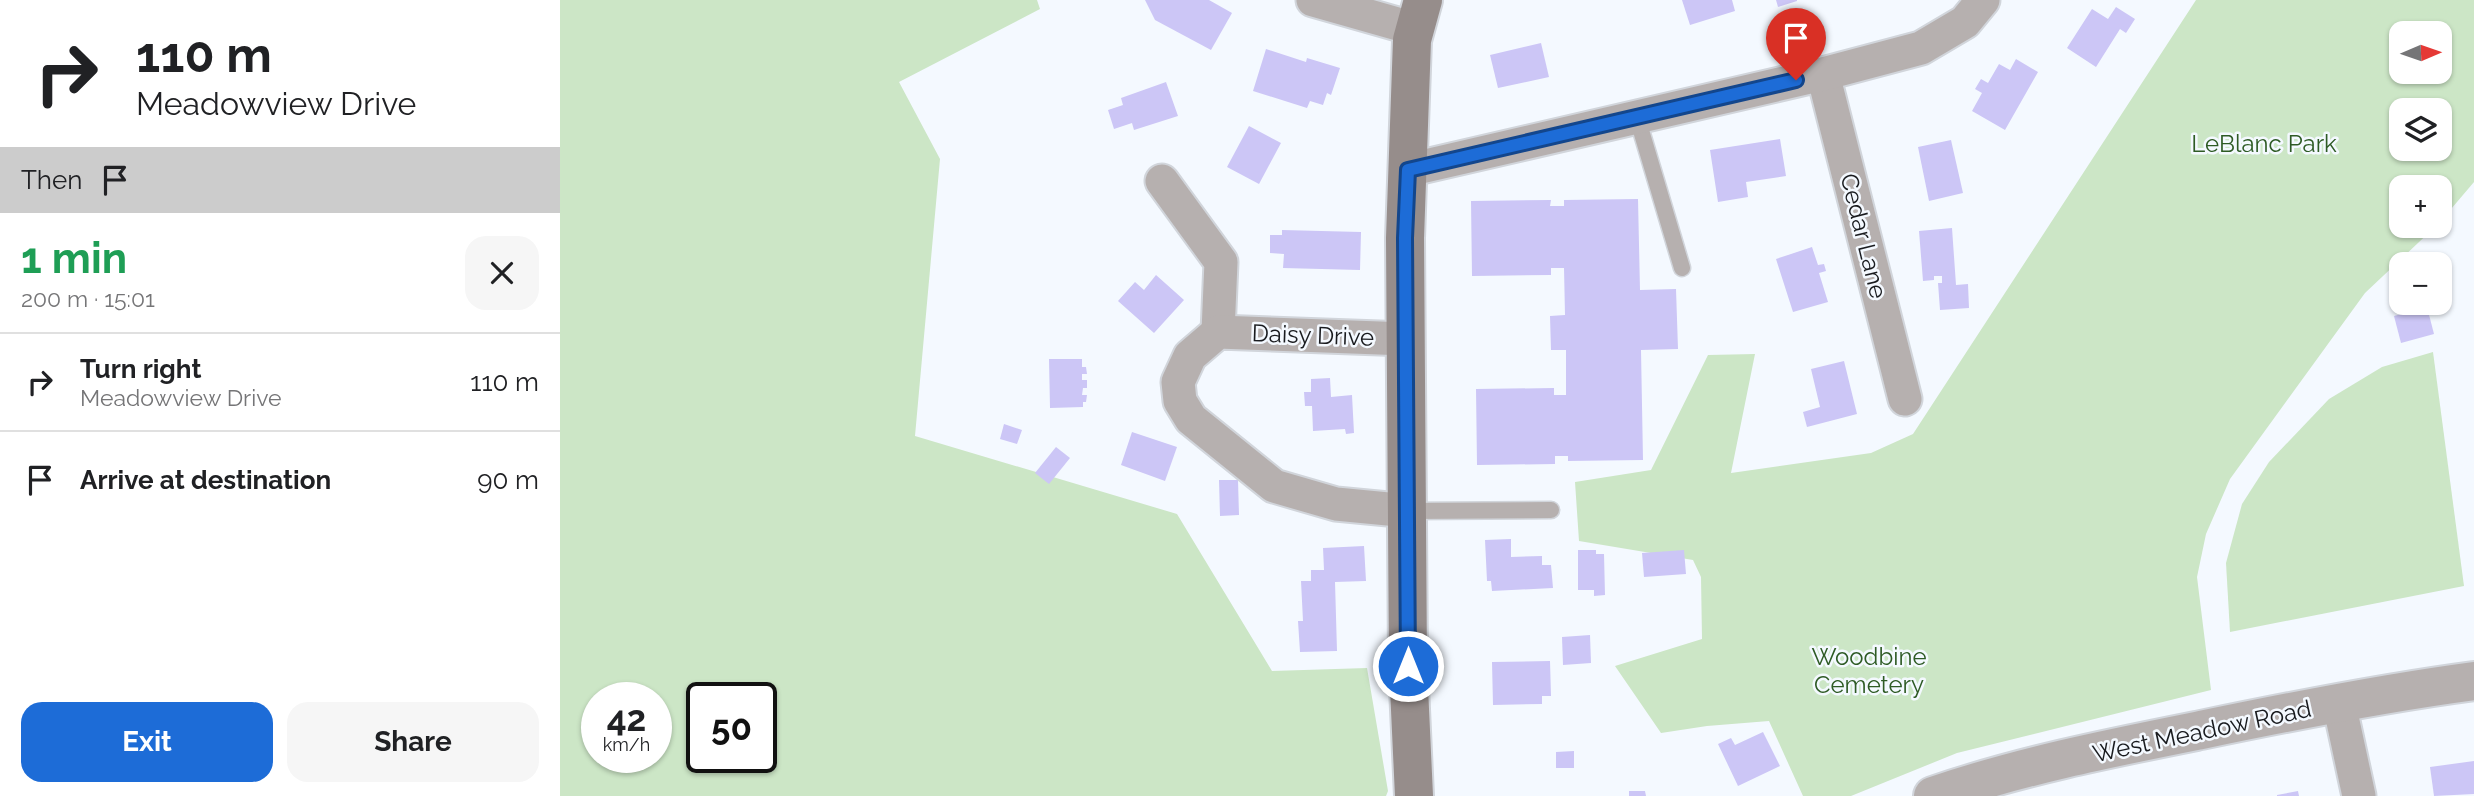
<!DOCTYPE html>
<html lang="en">
<head>
<meta charset="utf-8">
<style>
  body { margin:0; font-family:Raleway,sans-serif; background:#f6f6f6; color:#202124; height:100vh; display:flex; flex-direction:column; font-size:26px; white-space:nowrap }
  * { box-sizing:border-box; margin:0 }
  p { font-size:23px; color:#757577 }
  .icon { flex:none; width:38px; height:38px; fill:none; stroke:currentColor; stroke-width:2; stroke-linecap:round; stroke-linejoin:round }
  .map { position:relative; flex:1; overflow:hidden }
  .panel { display:flex; flex-direction:column; background:#fff; width:560px }
  .panel>* { flex:none }
  .top-card { background:#fff; color:#202124; overflow:hidden }
  .needle { width:46px; rotate:88deg }
  .tools { position:absolute; left:1829px; top:21px; display:grid; gap:14px }
  .tools a { display:grid; place-items:center; width:63px; height:63px; border-radius:14px; background:#fff; box-shadow:0 2px 5px #0004; font-size:35px }
  .speed { position:absolute; left:21px; top:682px; display:flex; gap:14px; font-size:35px; font-weight:700; text-align:center }
  .speed>* { display:grid; place-content:center; width:91px; height:91px; border-radius:50%; background:#fff; box-shadow:0 2px 5px #0004; line-height:1 }
  .speed small { font-size:18px; font-weight:400 }
  .speed .limit { border:4px solid #111; border-radius:10px; background:#fff; color:#111 }
  .pin { position:absolute; display:grid; place-items:center; width:60px; height:60px; color:#fff; margin:-72px -30px; border-radius:50% 50% 50% 0; rotate:-45deg; box-shadow:0 0 7px #0007 }
  .pin .icon { rotate:45deg }
  .me { position:absolute; width:77px; margin:-38px; rotate:0deg; stroke-linejoin:round; filter:drop-shadow(0 0 5px #0008) }
  .turn { display:flex; align-items:center; gap:24px; height:147px; padding:0 21px; font-size:32px }
  .turn .icon { width:91px; height:91px; stroke-width:2.5 }
  .turn b { display:block; font-size:49px; line-height:60px }
  .then { display:flex; align-items:center; height:66px; padding:0 21px; background:#0003; gap:14px; font-size:26px }
  .round { display:grid; place-items:center; flex:none; width:74px; height:74px; border-radius:21px; background:#f6f6f6 }
  .summary { display:flex; align-items:center; justify-content:space-between; height:119px; padding:0 21px }
  h1 { font-size:42px; font-weight:700; line-height:52px; color:#1e9e55 }
  .primary-button { display:flex; gap:14px; margin-top:auto; padding:14px 21px }
  .primary-button a { flex:1; height:80px; border-radius:21px; background:#1d6cd7; color:#fff; font-size:28px; font-weight:700; line-height:80px; text-align:center }
  .primary-button a+a { background:#f6f6f6; color:#202124 }
  ul { padding:0; list-style:none }
  li { display:flex; align-items:center; gap:21px; height:98px; padding:0 21px; border-top:2px solid #e0e0e0 }
  li div { flex:1 }
  li b { display:block; font-size:26px }
  li em { font-style:normal }
  main { display:flex; flex:1; min-height:0 }
  .map>svg:first-child { display:block }
  .green { fill:#cce6c6; fill-rule:evenodd }
  .building { fill:#ccc6f6 }
  .lines { fill:none; stroke-linecap:round; stroke-linejoin:round }
  .service-casing { stroke:#d1d5db; stroke-width:19 }
  .minor-casing { stroke:#d1d5db; stroke-width:37 }
  .tertiary-casing { stroke:#d1d5db; stroke-width:42 }
  .secondary-casing { stroke:#d1d5db; stroke-width:42 }
  .service { stroke:#b6b0af; stroke-width:16 }
  .minor { stroke:#b6b0af; stroke-width:33 }
  .tertiary { stroke:#b6b0af; stroke-width:38 }
  .secondary { stroke:#968d8b; stroke-width:38 }
  .route-casing { stroke:#13468c; stroke-width:18 }
  .route { stroke:#1d6cd7; stroke-width:12 }
  .labels { text-anchor:middle; dominant-baseline:central; stroke-width:5; stroke-linejoin:round; paint-order:stroke }
  .park-label { font-size:24px; fill:#2e5b25; stroke:#f4f9ff }
  .street-label { font-size:24px; fill:#191b1f; stroke:#f4f9ff }
</style>
</head>
<body>
<main>
<section class="panel">
<div class="top-card">
<div class="turn"><svg class="icon" aria-label="right" viewBox="0 0 24 24"><path d="M7 20v-9h11M14 6l5 5-5 5"/></svg><div><b>110 m</b>Meadowview Drive</div></div>
<div class="then">Then<svg class="icon" aria-label="arrive" viewBox="0 0 24 24"><path d="M6 21V4h12l-3 4 3 4H6"/></svg></div>
</div>
<div class="summary"><div><h1>1 min</h1><p>200 m · 15:01</p></div><a class="round"><svg class="icon" aria-label="close" viewBox="0 0 24 24"><path d="M6 6l12 12M18 6L6 18"/></svg></a></div>
<ul>
<li><svg class="icon" aria-label="right" viewBox="0 0 24 24"><path d="M7 20v-9h11M14 6l5 5-5 5"/></svg><div><b>Turn right</b><p>Meadowview Drive</p></div><em>110 m</em></li>
<li><svg class="icon" aria-label="arrive" viewBox="0 0 24 24"><path d="M6 21V4h12l-3 4 3 4H6"/></svg><div><b>Arrive at destination</b></div><em>90 m</em></li>
</ul>
<div class="primary-button"><a>Exit</a><a>Share</a></div>
</section>
<div class="map">
<svg width="1914" height="796" viewBox="0 0 1914 796">
  <rect width="100%" height="100%" fill="#f4f9ff"/>
  <g class="green">
    <path d="M0,0H477L480,9L339,82L380,159L355,436L617,514L712,671L807,668L828,791L826,796H0ZM37,698H96V758H37ZM142,698H201V758H142Z"/>
    <path d="M1636,0H1914V182L1880,222V187H1841V226H1876L1805,293L1670,479L1646,534L1637,577L1651,690L1397,753L1291,796H1243L1209,721L1147,726L1101,733L1055,666L1142,639L1141,577L1133,560L1019,541L1015,482L1091,470L1148,355L1195,354L1171,473L1311,453L1353,434ZM1841,33H1880V72H1841ZM1841,110H1880V149H1841Z"/>
    <path d="M1873,352L1904,586L1670,632L1666,563L1682,504L1709,462L1769,399L1822,367Z"/>
  </g>
  <g class="building">
    <path d="M585,0H649L672,13L651,50L595,20Z"/>
    <path d="M1122,0H1172L1175,11L1130,25Z"/>
    <path d="M1216,0H1237V1L1218,7Z"/>
    <path d="M1556,7L1575,19L1566,33L1560,29L1536,67L1507,48L1532,9L1548,19Z"/>
    <path d="M981,43L989,77L938,88L930,55Z"/>
    <path d="M706,49L746,62L747,58L780,68L771,95L767,93L763,105L750,101L747,108L693,91Z"/>
    <path d="M1456,59L1478,72L1445,130L1412,111L1422,93L1415,89L1421,79L1428,83L1439,64L1450,70Z"/>
    <path d="M606,82L618,116L574,130L572,123L554,129L548,110L563,105L561,98Z"/>
    <path d="M689,126L721,143L699,184L667,167Z"/>
    <path d="M1220,139L1226,176L1186,182L1188,197L1158,202L1150,150Z"/>
    <path d="M1391,140L1403,193L1369,201L1358,147Z"/>
    <path d="M1078,199L1080,290L1116,289L1118,349L1081,350L1083,460L1008,461V456H995V464L917,465L916,389L994,388V395H1006V350H991L990,316L1005,315L1004,268H991V275L912,276L911,201L991,200L990,206H1004V200Z"/>
    <path d="M1392,228L1396,285L1408,284L1409,308L1380,310L1378,283H1382V276H1374V280L1363,281L1359,231Z"/>
    <path d="M722,230L801,232L800,270L723,268L724,254L710,253V235H722Z"/>
    <path d="M1252,247L1258,265L1264,264L1266,271L1259,273L1268,302L1233,312L1216,259Z"/>
    <path d="M596,275L624,300L594,333L558,301L575,282L584,290Z"/>
    <path d="M1867,307L1874,334L1841,343L1834,316Z"/>
    <path d="M489,359H522V367H526L527,374H522V380H527V388H523L522,395H527L526,402H523V407L490,408Z"/>
    <path d="M1284,361L1297,414L1247,427L1243,412L1260,407L1251,369Z"/>
    <path d="M770,378L771,397L792,395L794,433L786,434L785,429L753,431L752,406H745L744,392H751V379Z"/>
    <path d="M444,424L462,430L457,444L440,439Z"/>
    <path d="M572,432L617,447L605,481L561,465Z"/>
    <path d="M496,447L510,458L489,484L475,473Z"/>
    <path d="M659,480H678L679,515L660,516Z"/>
    <path d="M951,539V557L982,556V565H991L993,588L932,591L931,581H927L925,540Z"/>
    <path d="M804,546L806,581L775,582L777,651L740,652L738,621H743L741,581H751V570H764L763,548Z"/>
    <path d="M1018,550H1036V554H1044L1045,595L1034,596V590H1018Z"/>
    <path d="M1124,550L1126,574L1084,577L1082,553Z"/>
    <path d="M1030,635L1031,663L1003,665L1002,637Z"/>
    <path d="M990,661L991,696H982V704L933,705L932,662Z"/>
    <path d="M1203,732L1220,766L1178,786L1158,744L1171,738L1175,745Z"/>
    <path d="M1014,751V768H996V752Z"/>
    <path d="M1914,761V794L1874,796L1870,767Z"/>
    <path d="M1069,791H1085L1086,796H1069Z"/>
    <path d="M1738,791L1739,796H1717V795Z"/>
  </g>
  <g class="lines">
    <g class="service-casing">
      <g id="service">
        <path d="M1077,117L1122,268"/>
        <path d="M849,511L991,510"/>
      </g>
    </g>
    <g class="minor-casing">
      <g id="minor">
        <path d="M753,0L855,29"/>
        <path d="M1263,74L1345,399"/>
        <path d="M848,170L1263,74L1361,48L1405,22L1423,0"/>
        <path d="M602,181L661,262L658,332"/>
        <path d="M847,339L658,332L630,356L618,382L620,401L631,419L714,486L776,504L849,511"/>
        <path d="M1779,703L1799,796"/>
      </g>
    </g>
    <g class="tertiary-casing">
      <path id="tertiary" d="M1373,796C1460,766 1551,748 1641,730C1732,711 1823,693 1914,681"/>
    </g>
    <g class="secondary-casing">
      <path id="secondary" d="M854,796L848,666L845,238L852,40L863,0"/>
    </g>
    <use href="#service" class="service"/>
    <use href="#minor" class="minor"/>
    <use href="#tertiary" class="tertiary"/>
    <use href="#secondary" class="secondary"/>
  </g>
  <g class="lines">
    <g class="route-casing">
      <path id="route" d="M848,666L845,238L848,170L1236,80"/>
    </g>
    <use href="#route" class="route"/>
  </g>
  <g class="labels">
    <g class="park-label">
      <text x="1704" y="143">LeBlanc Park</text>
      <text x="1309" y="656">Woodbine<tspan x="1309" dy="28">Cemetery</tspan></text>
    </g>
    <g class="street-label">
      <text transform="translate(1304 236) rotate(76)">Cedar Lane</text>
      <text transform="translate(753 335) rotate(2)">Daisy Drive</text>
      <text transform="translate(1642 731) rotate(-12)">West Meadow Road</text>
    </g>
  </g>
</svg>
<div class="tools">
<a><svg class="needle" viewBox="-14 -14 28 28"><path d="M0-13l5 13h-10z" fill="#e53935"/><path d="M0 13l5-13h-10z" fill="#757577"/></svg></a>
<a><svg class="icon" aria-label="layers" viewBox="0 0 24 24"><path d="M12 4l9 5-9 5-9-5zM3 14l9 5 9-5"/></svg></a>
<a>+</a>
<a>−</a>
</div>
<div class="speed"><div>42<small>km/h</small></div><div class="limit">50</div></div>
<div class="pin" style="left:1236px;top:80px;background:#d93025"><svg class="icon" aria-label="arrive" viewBox="0 0 24 24"><path d="M6 21V4h12l-3 4 3 4H6"/></svg></div>
<svg class="me" style="left:848px;top:666px" viewBox="-20 -20 40 40"><circle r="17" fill="#1d6cd7" stroke="#fff" stroke-width="3"/><path d="M0-11L8 9 0 5-8 9z" fill="#fff"/></svg>
</div>
</main>
</body>
</html>
